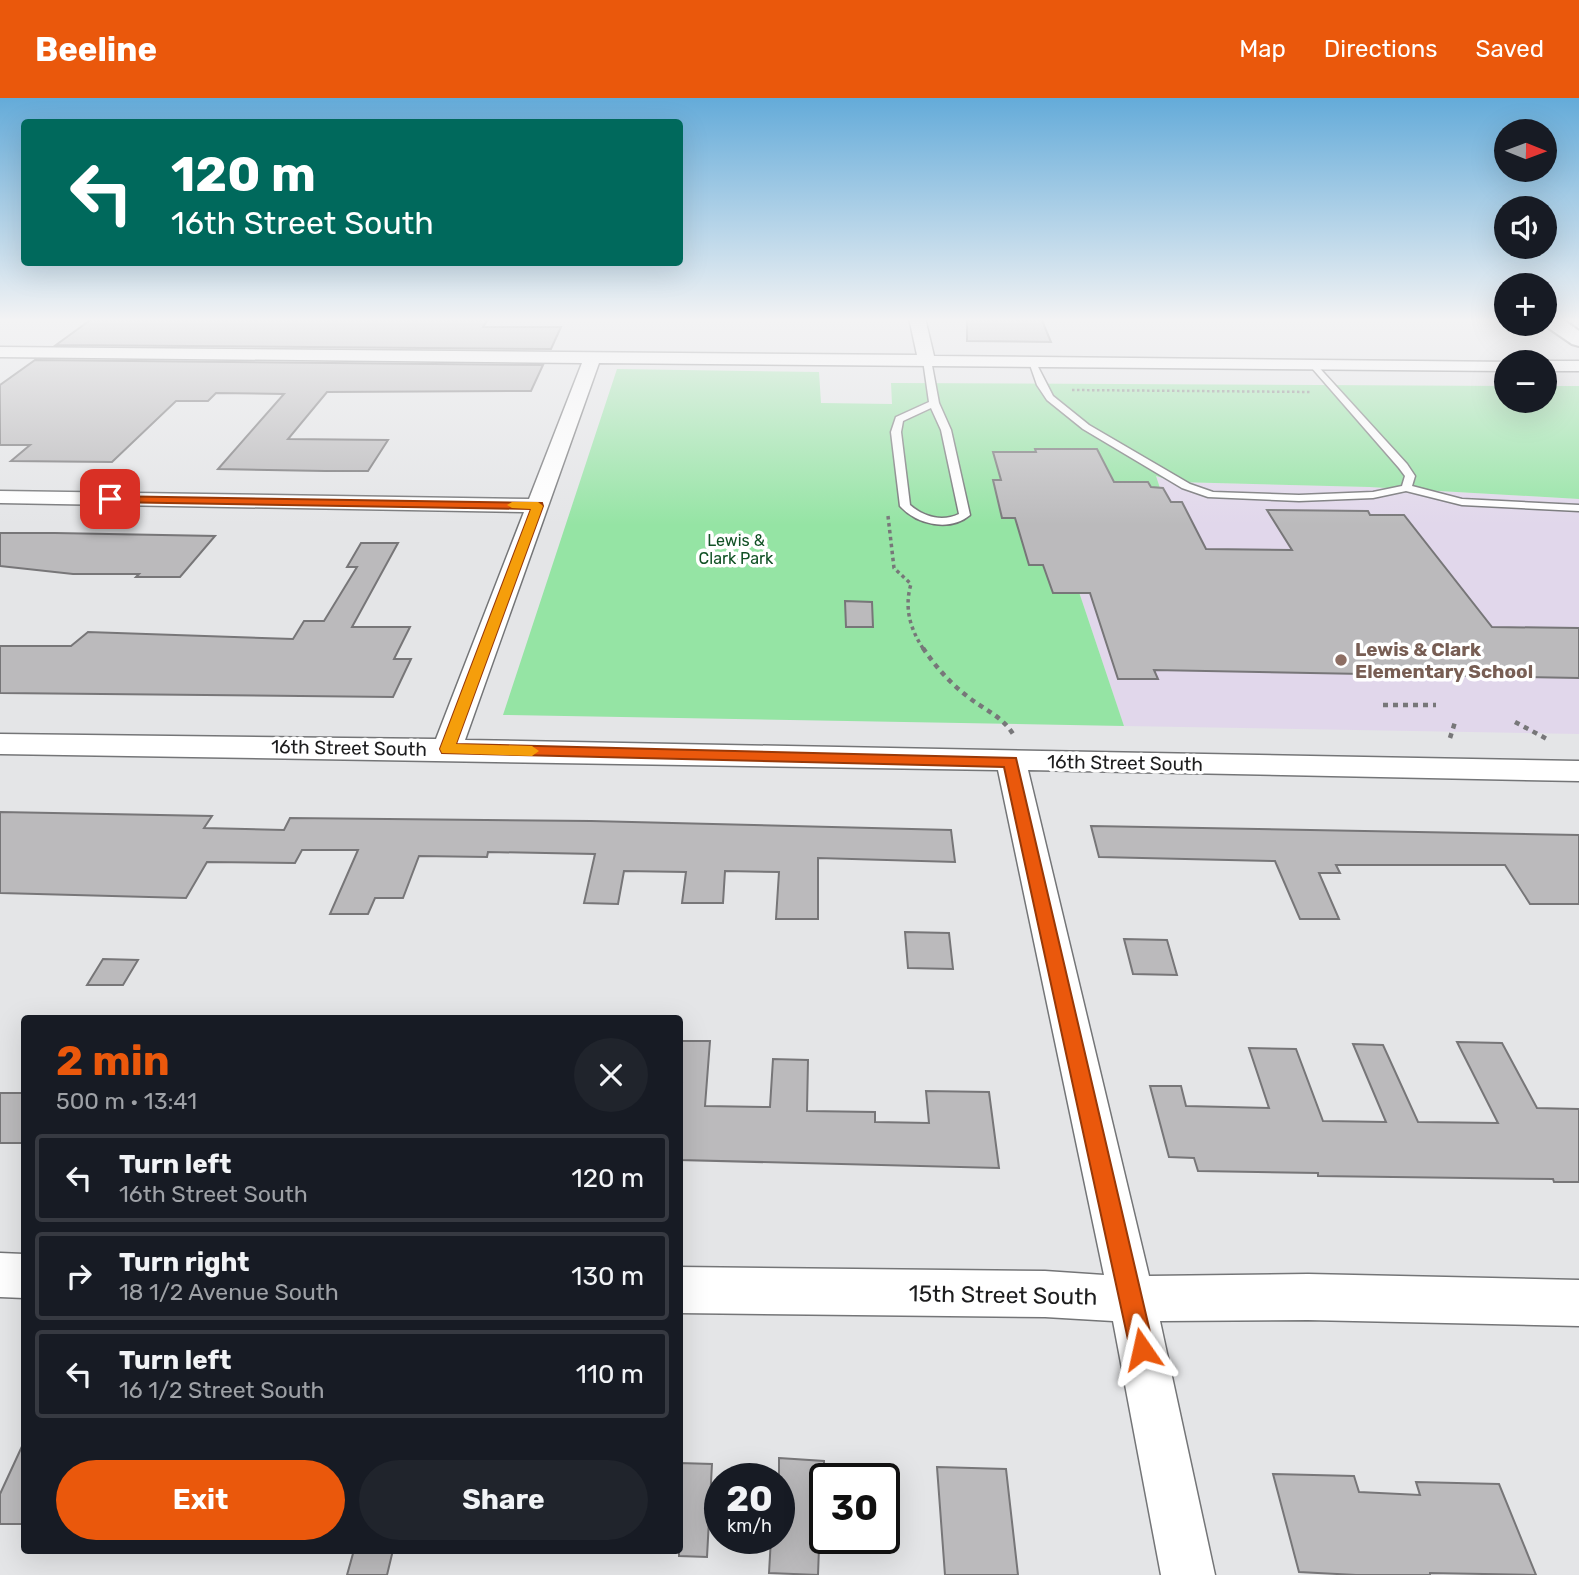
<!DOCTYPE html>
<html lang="en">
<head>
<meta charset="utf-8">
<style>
  body { margin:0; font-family:Rubik,sans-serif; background:#20242c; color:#f1f3f6; height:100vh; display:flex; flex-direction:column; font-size:26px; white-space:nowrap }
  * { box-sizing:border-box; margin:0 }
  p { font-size:23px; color:#9ea1a6 }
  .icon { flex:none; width:38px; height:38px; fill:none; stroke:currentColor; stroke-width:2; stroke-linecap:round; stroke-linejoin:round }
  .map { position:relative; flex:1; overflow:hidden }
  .sheet { position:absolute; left:21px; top:917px; width:662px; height:539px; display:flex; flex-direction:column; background:#171b24; border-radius:7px; box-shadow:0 7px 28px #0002 }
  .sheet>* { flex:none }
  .banner { position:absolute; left:21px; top:21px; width:662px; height:147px; border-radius:7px; box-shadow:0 7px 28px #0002; background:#00695c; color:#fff; overflow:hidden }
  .needle { width:46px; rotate:91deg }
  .buttons { position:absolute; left:1494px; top:21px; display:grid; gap:14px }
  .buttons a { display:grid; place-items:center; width:63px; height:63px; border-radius:50%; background:#171b24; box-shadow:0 7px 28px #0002; font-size:35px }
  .speed { position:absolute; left:704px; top:1365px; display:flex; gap:14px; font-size:35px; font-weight:700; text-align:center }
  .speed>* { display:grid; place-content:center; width:91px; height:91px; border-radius:50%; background:#171b24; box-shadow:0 7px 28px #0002; line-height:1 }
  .speed small { font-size:18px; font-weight:400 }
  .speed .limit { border:4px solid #111; border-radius:10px; background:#fff; color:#111 }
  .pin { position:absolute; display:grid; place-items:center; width:60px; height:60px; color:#fff; margin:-30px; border-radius:14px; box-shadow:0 4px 10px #0006 }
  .me { position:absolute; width:77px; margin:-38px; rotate:349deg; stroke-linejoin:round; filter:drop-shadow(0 0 5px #0008) }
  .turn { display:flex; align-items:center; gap:24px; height:147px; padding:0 35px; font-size:32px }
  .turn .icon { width:91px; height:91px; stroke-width:2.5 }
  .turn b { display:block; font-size:49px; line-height:60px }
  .round { display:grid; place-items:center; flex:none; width:74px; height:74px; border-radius:37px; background:#20242c }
  .overview { display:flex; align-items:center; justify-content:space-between; height:119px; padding:0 35px }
  h1 { font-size:42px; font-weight:700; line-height:52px; color:#ea580c }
  .button { display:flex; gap:14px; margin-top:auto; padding:14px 35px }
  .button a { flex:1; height:80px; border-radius:42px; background:#ea580c; color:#fff; font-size:28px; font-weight:700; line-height:80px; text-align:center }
  .button a+a { background:#20242c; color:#f1f3f6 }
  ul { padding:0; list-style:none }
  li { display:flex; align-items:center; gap:21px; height:88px; margin:0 14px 10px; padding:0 21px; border:4px solid #363941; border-radius:7px }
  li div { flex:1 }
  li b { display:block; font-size:26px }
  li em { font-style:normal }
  header { display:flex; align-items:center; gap:42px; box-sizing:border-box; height:98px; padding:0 35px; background:#ea580c; color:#fff }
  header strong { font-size:33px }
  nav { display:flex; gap:38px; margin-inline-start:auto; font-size:24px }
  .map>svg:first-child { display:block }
  .education { fill:#e1d7eb }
  .green { fill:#95e4a4 }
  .building { fill:#bbbabc; stroke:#777678; stroke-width:2 }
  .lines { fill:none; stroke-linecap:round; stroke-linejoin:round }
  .service-casing { stroke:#747577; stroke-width:3 }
  .minor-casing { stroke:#747577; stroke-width:3 }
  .tertiary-casing { stroke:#747577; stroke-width:4 }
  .path-far2 { stroke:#777779; stroke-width:2.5; stroke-dasharray:2.5 2.5; stroke-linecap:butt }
  .path-far1 { stroke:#777779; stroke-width:3.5; stroke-dasharray:3.5 3.5; stroke-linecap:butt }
  .path { stroke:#777779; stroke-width:4.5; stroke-dasharray:5 5; stroke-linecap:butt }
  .service { fill:#fff; fill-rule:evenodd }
  .minor { fill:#fff; fill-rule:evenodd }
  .tertiary { fill:#fff; fill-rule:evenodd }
  .route { fill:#ea580c; stroke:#983908; stroke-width:2 }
  .slow { fill:#f59e0b }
  .education-dot { fill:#8d6e63; stroke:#fff; stroke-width:2.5 }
  .labels { text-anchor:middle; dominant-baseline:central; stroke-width:7; stroke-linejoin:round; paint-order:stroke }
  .far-park-label { font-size:16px; fill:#115125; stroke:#fff }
  .education-label { font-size:19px; font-weight:bold; fill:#785e54; stroke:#fff; text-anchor:start }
  .street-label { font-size:19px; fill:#1d1d1e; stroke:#fff }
  .near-street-label { font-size:23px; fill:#1d1d1e; stroke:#fff }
</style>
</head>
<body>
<header>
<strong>Beeline</strong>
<nav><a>Map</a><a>Directions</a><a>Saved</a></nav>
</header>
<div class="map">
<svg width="1579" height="1477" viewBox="0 0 1579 1477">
  <rect width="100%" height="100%" fill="#e4e5e7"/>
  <path class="education" d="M1155,378L1176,384L1369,389L1579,401V636L1124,628L1079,494L1189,447Z"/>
  <path class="green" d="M617,271L819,274L821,305L892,306L891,285L1507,288V303H1545V288H1579V401L1369,389L1176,384L1156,378L1160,390L1115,387L1097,351H1035L1037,357L993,354L1001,382H993L1048,467L1047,476L1053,495L1079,494L1124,628L503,617Z"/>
  <g class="building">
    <path d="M93,220H489L483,229H561L551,251L56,247Z"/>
    <path d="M967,220H1041L1051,244L967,243Z"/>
    <path d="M35,262L543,267L531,293L327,294L288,341L388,342L368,373H325L218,371L284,296L216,295L208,303H176L112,364L11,363L30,347H0V287Z"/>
    <path d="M1035,351H1097L1114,384H1148L1151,389L1163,390L1171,404H1182L1206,451L1292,452L1267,412L1368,413L1370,417H1404L1492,529L1579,530V580L1154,572L1158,581H1118L1090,495H1053L1043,467H1029L1015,420H1002L993,382H1001L993,354H1036Z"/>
    <path d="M0,435H55L215,438L180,479H136L139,476H73L0,468Z"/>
    <path d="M361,445H398L352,529H410L394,561H411L393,599L0,595V548H71L88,534L293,541L304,523H324L357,469H347Z"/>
    <path d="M845,503L872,504L873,529H846Z"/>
    <path d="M0,714L212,718L204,730L284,732L290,720L591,723L951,732L955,764L818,760V821H776L779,774L725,773L723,805H682L686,774L624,773L618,806L584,805L595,756L488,754L487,759L419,758L403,800H375L368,816H330L358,752H302L295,765L207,764L186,800L0,795Z"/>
    <path d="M1091,728L1579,737V806H1530L1505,767H1336L1340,775H1319L1339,821H1300L1275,763L1099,759Z"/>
    <path d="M905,834L949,835L953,871L908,870Z"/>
    <path d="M1124,841L1167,842L1177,877L1133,876Z"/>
    <path d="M103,861L138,862L123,887H87Z"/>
    <path d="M679,943H710L705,1008L770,1009L773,961L808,962L807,1013L875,1014V1024L929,1025L926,993L989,994L999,1070L679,1062L682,985H679Z"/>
    <path d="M1457,944L1502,945L1537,1010L1579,1011V1084H1554L1553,1081L1318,1078V1075L1198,1073L1194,1060L1169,1059L1150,988H1181L1186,1008L1269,1010L1249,950L1296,951L1323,1023L1386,1024L1353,946L1383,947L1418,1024L1498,1025Z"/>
    <rect x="0" y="995" width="24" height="50"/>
    <path d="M24,1344V1426H0V1396Z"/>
    <path d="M779,1360L824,1363V1449H819L818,1477L769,1475L771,1440H779Z"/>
    <path d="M679,1365L712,1366L707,1459L679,1458Z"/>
    <path d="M937,1369L1006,1371L1018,1477H945Z"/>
    <path d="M1273,1376L1354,1378L1359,1394L1420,1397L1416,1384L1499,1386L1536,1477L1430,1475V1477H1356L1299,1474Z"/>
    <path d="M354,1452H393L387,1477H347Z"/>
  </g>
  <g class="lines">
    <g class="service-casing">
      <g id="service">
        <path d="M927,259L931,262L939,305L951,332L970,417C950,434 917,427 900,408L891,334L896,319L929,304L923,262ZM931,310L941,332L959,416C942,424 924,419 910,407L901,334L903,323Z"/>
        <path d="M1028,261L1035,263L1053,298L1089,327L1190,386L1213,394L1299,397L1373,394L1402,388L1405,378L1399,370L1311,269V265L1314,264L1407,366L1415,378L1412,388L1462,401L1579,407V413L1462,407L1406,393L1373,400L1299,403L1208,399L1182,390L1083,331L1047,302L1037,287Z"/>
      </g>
    </g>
    <g class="minor-casing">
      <g id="minor">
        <path d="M909,220H925L934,258L1513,264H1507V273L599,265L465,642L1579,663V683L1028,672L1149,1178L1308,1176L1579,1182V1228L1308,1222L1160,1223L1215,1477H1161L1113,1223L1045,1219L679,1215V1169L1045,1173L1104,1177L998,672L0,656V636L436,641L524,414L0,405V393L529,401L582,265L0,259V249L917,257Z"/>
        <path d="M1545,263H1579V273H1545V264H1539Z"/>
        <path d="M0,1155L24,1156V1200L0,1199Z"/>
      </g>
    </g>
    <g class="tertiary-casing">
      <path id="tertiary" d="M1545,220H1561L1579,233V248L1572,246L1543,226Z"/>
    </g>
    <path class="path-far2" d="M1072,292L1312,294"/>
    <path class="path-far1" d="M888,418L894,470L911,486C904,510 910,531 924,552"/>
    <g class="path">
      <path d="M923,550C935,568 950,585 967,598C984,612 1001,617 1013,636"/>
      <path d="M1383,607H1436"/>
      <path d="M1515,624L1547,641"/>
      <path d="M1450,640L1456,621"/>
    </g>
    <use href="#service" class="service"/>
    <use href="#minor" class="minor"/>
    <use href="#tertiary" class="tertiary"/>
  </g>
  <linearGradient id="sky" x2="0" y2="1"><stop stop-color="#64abd9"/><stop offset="0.52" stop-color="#f3f3f4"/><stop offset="1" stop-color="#f3f3f4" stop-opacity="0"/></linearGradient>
  <rect width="1579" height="427" fill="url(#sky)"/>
  <path class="route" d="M106,398L542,405L543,408L456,646L1016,660L1154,1251L1151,1259L1142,1263L1134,1259L1130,1251L1004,669L442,655L440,651L531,411L110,404L105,401Z"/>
  <path class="slow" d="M538,404L543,408L456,646L532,648L539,653L532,658L442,655L440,651L531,411L512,410L507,407L512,404Z"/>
  <circle class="education-dot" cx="1341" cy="562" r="7"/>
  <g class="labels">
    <g class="far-park-label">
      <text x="736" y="442">Lewis &amp;<tspan x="736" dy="18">Clark Park</tspan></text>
    </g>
    <g class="education-label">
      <text x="1355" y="551">Lewis &amp; Clark<tspan x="1355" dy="22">Elementary School</tspan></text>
    </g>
    <g class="street-label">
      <text transform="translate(349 650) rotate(1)">16th Street South</text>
      <text transform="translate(1125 665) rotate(1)">16th Street South</text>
    </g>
    <g class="near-street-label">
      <text transform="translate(1003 1197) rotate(1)">15th Street South</text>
    </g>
  </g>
</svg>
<div class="buttons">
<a><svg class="needle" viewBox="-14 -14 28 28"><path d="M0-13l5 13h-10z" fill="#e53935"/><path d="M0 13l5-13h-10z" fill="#9ea1a6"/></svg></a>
<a><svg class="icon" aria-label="sound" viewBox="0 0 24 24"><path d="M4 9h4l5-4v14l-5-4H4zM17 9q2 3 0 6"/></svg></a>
<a>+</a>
<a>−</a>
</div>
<div class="speed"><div>20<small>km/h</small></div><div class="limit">30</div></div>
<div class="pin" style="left:110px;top:401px;background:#d93025"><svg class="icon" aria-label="arrive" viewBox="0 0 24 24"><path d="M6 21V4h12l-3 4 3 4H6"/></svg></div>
<svg class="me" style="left:1142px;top:1251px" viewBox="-20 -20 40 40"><path d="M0-17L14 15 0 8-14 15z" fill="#ea580c" stroke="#fff" stroke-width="4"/></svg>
<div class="banner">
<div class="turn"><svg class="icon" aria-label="left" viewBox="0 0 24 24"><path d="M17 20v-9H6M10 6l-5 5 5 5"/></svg><div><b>120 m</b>16th Street South</div></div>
</div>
<section class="sheet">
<div class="overview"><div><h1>2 min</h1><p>500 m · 13:41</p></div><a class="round"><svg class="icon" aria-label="close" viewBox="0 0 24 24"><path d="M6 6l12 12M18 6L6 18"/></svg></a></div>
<ul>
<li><svg class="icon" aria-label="left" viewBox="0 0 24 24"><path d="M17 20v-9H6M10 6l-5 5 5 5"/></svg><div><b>Turn left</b><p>16th Street South</p></div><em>120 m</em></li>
<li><svg class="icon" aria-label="right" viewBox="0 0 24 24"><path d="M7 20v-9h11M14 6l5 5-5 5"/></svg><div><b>Turn right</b><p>18 1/2 Avenue South</p></div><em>130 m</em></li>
<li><svg class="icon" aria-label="left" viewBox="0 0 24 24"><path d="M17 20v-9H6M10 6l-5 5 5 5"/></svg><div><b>Turn left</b><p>16 1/2 Street South</p></div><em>110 m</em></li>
</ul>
<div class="button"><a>Exit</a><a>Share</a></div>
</section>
</div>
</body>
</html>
